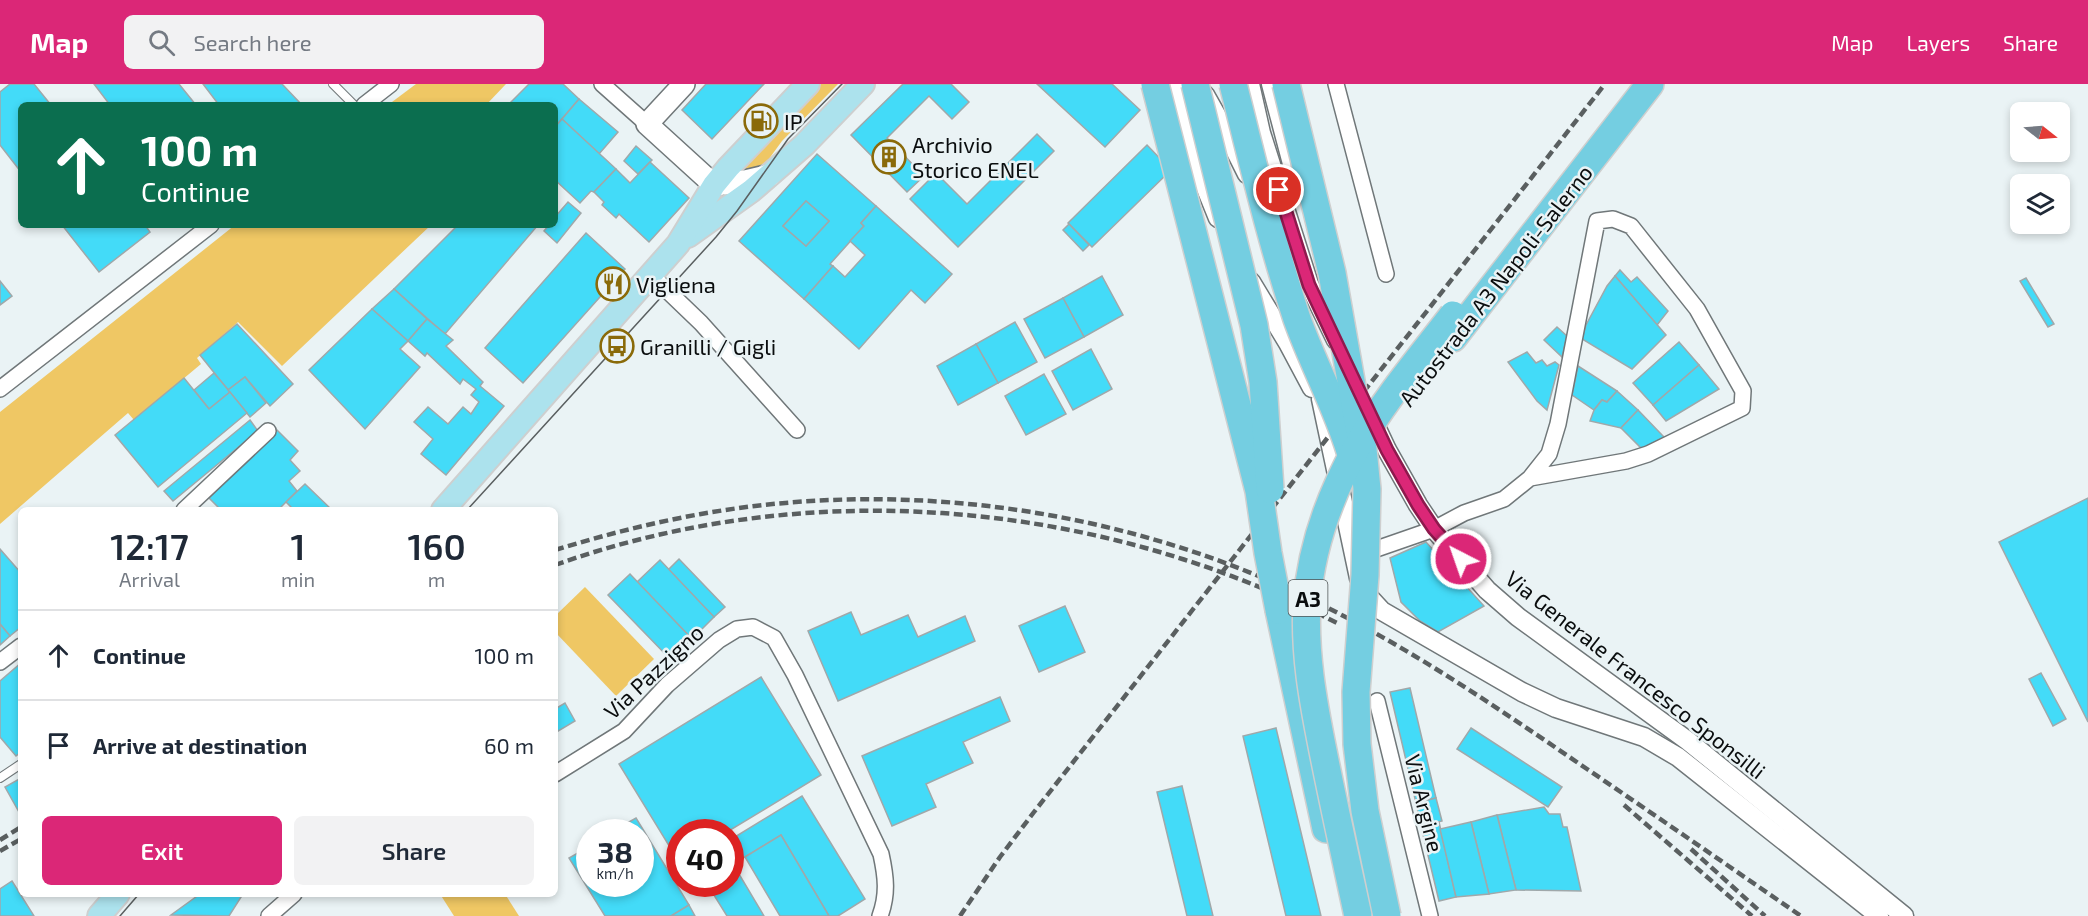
<!DOCTYPE html>
<html lang="en">
<head>
<meta charset="utf-8">
<style>
  body { margin:0; font-family:"Exo 2",sans-serif; background:#f2f2f3; color:#1f2937; height:100vh; display:flex; flex-direction:column; font-size:22px; white-space:nowrap }
  * { box-sizing:border-box; margin:0 }
  p { font-size:20px; color:#747a83 }
  .icon { flex:none; width:33px; height:33px; fill:none; stroke:currentColor; stroke-width:2; stroke-linecap:round; stroke-linejoin:round }
  .map { position:relative; flex:1; overflow:hidden }
  .panel { position:absolute; left:18px; top:423px; width:540px; height:390px; display:flex; flex-direction:column; background:#fff; border-radius:9px; box-shadow:0 3px 9px #0003 }
  .panel>* { flex:none }
  .banner { position:absolute; left:18px; top:18px; width:540px; height:126px; border-radius:9px; box-shadow:0 3px 9px #0003; background:#0b6e4f; color:#fff; overflow:hidden }
  .needle { width:39px; rotate:107deg }
  .buttons { position:absolute; left:2010px; top:18px; display:grid; gap:12px }
  .buttons a { display:grid; place-items:center; width:60px; height:60px; border-radius:9px; background:#fff; box-shadow:0 3px 9px #0003; font-size:30px }
  .speed { position:absolute; left:576px; top:735px; display:flex; gap:12px; font-size:30px; font-weight:700; text-align:center }
  .speed>* { display:grid; place-content:center; width:78px; height:78px; border-radius:50%; background:#fff; box-shadow:0 3px 9px #0003; line-height:1 }
  .speed small { font-size:15px; font-weight:400 }
  .speed .limit { border:9px solid #d22; background:#fff; color:#111 }
  .pin { position:absolute; display:grid; place-items:center; width:51px; height:51px; color:#fff; margin:-26px; border:3px solid #fff; border-radius:50%; box-shadow:0 2px 6px #0007 }
  .me { position:absolute; width:66px; margin:-33px; rotate:319deg; stroke-linejoin:round; filter:drop-shadow(0 0 4px #0008) }
  .turn { display:flex; align-items:center; gap:21px; height:126px; padding:0 24px; font-size:27px }
  .turn .icon { width:78px; height:78px; stroke-width:2.5 }
  .turn b { display:block; font-size:42px; line-height:51px }
  .eta { display:flex; justify-content:space-evenly; align-items:center; height:102px; text-align:center }
  .eta b { font-size:36px; font-weight:600; line-height:42px }
  .cta { display:flex; gap:12px; margin-top:auto; padding:12px 24px }
  .cta a { flex:1; height:69px; border-radius:9px; background:#db2777; color:#fff; font-size:24px; font-weight:600; line-height:69px; text-align:center }
  .cta a+a { background:#f2f2f3; color:#1f2937 }
  ul { padding:0; list-style:none }
  li { display:flex; align-items:center; gap:18px; height:90px; padding:0 24px; border-top:2px solid #e0e1e3 }
  li div { flex:1 }
  li b { display:block; font-size:22px }
  li em { font-style:normal }
  header { display:flex; align-items:center; gap:36px; box-sizing:border-box; height:84px; padding:0 30px; background:#db2777; color:#fff }
  header strong { font-size:28px }
  nav { display:flex; gap:33px; margin-inline-start:auto; font-size:21px }
  .search { width:420px; height:54px; background:#f2f2f3; display:flex; align-items:center; gap:15px; box-sizing:border-box; padding:0 21px; border-radius:9px; color:#747a83; font-size:22px }
  .map>svg:first-child { display:block }
  .green { fill:#efc764 }
  .building { fill:#43dbf8; stroke:#a0a8aa; stroke-width:1.5; fill-rule:evenodd }
  .lines { fill:none; stroke-linecap:round; stroke-linejoin:round }
  .service-casing { stroke:#707779; stroke-width:10 }
  .minor-casing { stroke:#707779; stroke-width:18 }
  .tertiary-casing { stroke:#707779; stroke-width:21 }
  .secondary-casing { stroke:#707779; stroke-width:24 }
  .primary-casing { stroke:#cecfcf; stroke-width:26 }
  .motorway-casing { stroke:#cecfcf; stroke-width:30 }
  .service { stroke:#fff; stroke-width:8 }
  .minor { stroke:#fff; stroke-width:15 }
  .tertiary { stroke:#fff; stroke-width:18 }
  .secondary { stroke:#fff; stroke-width:21 }
  .primary { stroke:#ace2ed; stroke-width:22 }
  .motorway { stroke:#74cee1; stroke-width:27 }
  .tram { stroke:#5a5f60; stroke-width:1.5 }
  .rail { stroke:#5a5f60; stroke-width:4.5; stroke-dasharray:9 4.5; stroke-linecap:butt }
  .motorway-bridge-casing { stroke:#cecfcf; stroke-width:30; stroke-linecap:butt }
  .motorway-bridge { stroke:#74cee1; stroke-width:27 }
  .route-casing { stroke:#8e194d; stroke-width:15 }
  .route { stroke:#db2777; stroke-width:10 }
  .labels { text-anchor:middle; dominant-baseline:central; stroke-width:5; stroke-linejoin:round; paint-order:stroke }
  .shield { fill:#eaf3f5; stroke:#4d5253; stroke-width:1.5 }
  .shield-label { font-size:21px; font-weight:bold; fill:#0a0d0e }
  .poi-label { font-size:22px; fill:#0a0d0e; stroke:#eaf3f5; text-anchor:start }
  .street-label { font-size:22px; fill:#0a0d0e; stroke:#eaf3f5 }
</style>
</head>
<body>
<header>
<strong>Map</strong>
<div class="search"><svg class="icon" aria-label="search" viewBox="0 0 24 24"><circle cx="10" cy="10" r="6"/><path d="M15 15l6 6"/></svg>Search here</div>
<nav><a>Map</a><a>Layers</a><a>Share</a></nav>
</header>
<div class="map">
<svg width="2088" height="832" viewBox="0 0 2088 832">
  <rect width="100%" height="100%" fill="#eaf3f5"/>
  <g class="green">
    <path d="M416,0H506L486,21H388Z"/>
    <path d="M819,0H838L782,57L766,79L745,87L736,85Z"/>
    <path d="M235,141H431L282,282L238,238L197,274L201,280L134,336L128,329L0,440V328Z"/>
    <path d="M585,503L654,575L616,612L555,548V532Z"/>
    <path d="M440,810H505L519,832H454Z"/>
  </g>
  <g class="building">
    <path d="M10,0H34L51,21H21V88L0,61V8Z"/>
    <path d="M94,0H179L196,21H110Z"/>
    <path d="M203,0H282L302,21H219Z"/>
    <path d="M529,0H563L579,15L555,43V21H508Z"/>
    <path d="M706,0H764L712,55L682,26Z"/>
    <path d="M903,0H951L969,18L952,35L929,12L887,54L924,92L907,108L851,51Z"/>
    <path d="M1037,0H1112L1140,26L1105,63Z"/>
    <path d="M579,15L618,48L599,70L562,35Z"/>
    <path d="M562,35L616,85L594,108L591,107L580,119L555,96V43Z"/>
    <path d="M1037,50L1054,67L958,163L910,115L936,89L967,120Z"/>
    <path d="M1147,61L1171,86L1092,163L1068,139Z"/>
    <path d="M636,62L652,76L638,90L624,77Z"/>
    <path d="M817,70L876,122L861,139L864,142L830,180L833,182L804,215L739,157ZM806,117L829,137L806,162L783,142Z"/>
    <path d="M650,78L689,114L649,158L619,130L616,134L602,121L604,118L594,108L616,85L630,99Z"/>
    <path d="M806,117L829,137L806,162L783,142Z"/>
    <path d="M568,118L581,129L557,159L544,147L549,141H555V133Z"/>
    <path d="M876,122L952,190L925,219L911,206L859,265L804,215L833,182L845,193L865,171L850,157L864,142L861,139Z"/>
    <path d="M1069,140L1089,161L1083,167L1063,146Z"/>
    <path d="M62,141H145L150,148L99,188Z"/>
    <path d="M458,141H538L445,250L394,205Z"/>
    <path d="M586,149L625,185L523,299L485,264Z"/>
    <path d="M1620,186L1631,198L1637,193L1668,227L1657,241L1615,192Z"/>
    <path d="M1102,192L1123,231L1084,253L1063,214Z"/>
    <path d="M1615,192L1666,251L1632,285L1582,255L1586,241L1607,202Z"/>
    <path d="M2026,194L2054,240L2048,243L2020,197Z"/>
    <path d="M0,197L12,212L0,221Z"/>
    <path d="M394,205L427,235L408,257L372,225Z"/>
    <path d="M1063,214L1084,253L1045,274L1024,235Z"/>
    <path d="M372,225L408,257L400,265L420,283L365,345L309,286Z"/>
    <path d="M427,235L453,256L446,262L483,298L480,302L504,322L446,391L421,370L433,355L414,338L428,323L448,340L463,323L471,330L479,318L471,311L476,305L463,295L460,300L427,269L425,272L408,257Z"/>
    <path d="M1015,238L1037,278L998,299L976,260Z"/>
    <path d="M237,240L293,300L270,322L245,293L228,306L200,271Z"/>
    <path d="M1557,243L1567,252L1562,273L1544,256Z"/>
    <path d="M1679,258L1699,281L1653,321L1633,299Z"/>
    <path d="M976,260L998,299L958,321L937,282Z"/>
    <path d="M1091,265L1112,305L1073,326L1052,287Z"/>
    <path d="M1527,268L1536,279L1542,276L1547,282L1555,278L1559,281L1547,326L1537,317L1508,278Z"/>
    <path d="M1699,281L1719,305L1666,337L1653,321Z"/>
    <path d="M1578,282L1617,307L1607,318L1602,316L1594,326L1572,311Z"/>
    <path d="M214,289L230,308L209,325L194,306Z"/>
    <path d="M1044,290L1066,330L1026,351L1005,312Z"/>
    <path d="M245,293L266,319L250,333L228,306Z"/>
    <path d="M184,294L209,325L230,308L247,329L158,403L115,351Z"/>
    <path d="M1617,307L1638,326L1621,344L1590,337L1594,326L1602,316L1607,318Z"/>
    <path d="M1638,326L1664,353L1642,365L1621,344Z"/>
    <path d="M250,336L258,347L173,417L164,407Z"/>
    <path d="M277,346L298,367L290,376L300,387L289,397L297,407L278,426H221L209,414Z"/>
    <path d="M305,400L332,426H294L286,418Z"/>
    <path d="M2088,414V638L1999,458Z"/>
    <path d="M1426,458L1484,522L1438,548L1420,537L1401,518L1390,474Z"/>
    <path d="M0,465L21,489V543L10,552L0,540Z"/>
    <path d="M679,475L725,523L714,533L668,486Z"/>
    <path d="M660,476L714,533L692,555L637,498Z"/>
    <path d="M630,490L692,555L670,575L608,511Z"/>
    <path d="M1065,522L1085,568L1039,588L1019,542Z"/>
    <path d="M851,528L861,551L908,531L918,553L965,532L975,557L838,617L808,547Z"/>
    <path d="M0,540L10,552L0,561Z"/>
    <path d="M21,579V668L16,672L0,653V597Z"/>
    <path d="M2041,589L2066,635L2053,642L2029,595Z"/>
    <path d="M761,593L821,691L727,748H680L679,778L619,680Z"/>
    <path d="M1410,604L1436,714L1416,719L1390,608Z"/>
    <path d="M1000,613L1010,637L963,658L973,679L926,700L936,723L892,742L862,672Z"/>
    <path d="M565,619L575,637L555,649V625Z"/>
    <path d="M1276,644L1321,832H1286L1243,652Z"/>
    <path d="M1471,644L1562,703L1548,723L1457,665Z"/>
    <path d="M21,694V727L19,728L5,703Z"/>
    <path d="M1182,702L1213,832H1187L1157,708Z"/>
    <path d="M802,712L865,815L838,832H829L781,751L730,782V756Z"/>
    <path d="M1436,714L1442,737L1421,742L1416,719Z"/>
    <path d="M1544,723L1549,730H1560L1563,743H1567L1581,807L1516,806L1497,731Z"/>
    <path d="M1497,731L1516,806L1489,810L1471,738Z"/>
    <path d="M636,734L689,821L671,832H605L569,774L590,762V800H640V748H611Z"/>
    <path d="M1439,738L1456,813L1439,817L1421,742Z"/>
    <path d="M1471,738L1489,810L1456,813L1440,745Z"/>
    <path d="M781,751L829,832H780L745,773Z"/>
    <path d="M733,780L764,832H727L707,800H730V782Z"/>
    <path d="M12,797L34,832H0V805Z"/>
    <path d="M200,810H243L229,832L171,831Z"/>
    <path d="M689,821L695,832H671Z"/>
  </g>
  <g class="lines">
    <g class="service-casing">
      <g id="service">
        <path d="M333,0L354,21"/>
        <path d="M0,694L21,680"/>
      </g>
    </g>
    <g class="minor-casing">
      <g id="minor">
        <path d="M602,0L647,40"/>
        <path d="M1336,0L1386,190"/>
        <path d="M364,21L391,0"/>
        <path d="M651,191L701,239L797,346"/>
        <path d="M0,305L211,141"/>
        <path d="M184,426L268,347"/>
        <path d="M1362,470L1434,445L1464,429L1504,415L1530,394L1549,370L1558,340L1597,137L1613,135L1631,142L1697,225L1743,307L1742,324L1648,370L1626,377L1530,394"/>
        <path d="M0,578L21,562"/>
        <path d="M1377,617L1430,832"/>
        <path d="M555,690L624,647L667,601L719,556L737,545L753,543L774,554L795,591L881,770C886,793 888,810 880,832"/>
        <path d="M269,832L294,810"/>
      </g>
    </g>
    <g class="tertiary-casing">
      <g id="tertiary">
        <path d="M1178,0L1205,102L1218,134"/>
        <path d="M1250,0L1261,49L1309,200L1336,256"/>
        <path d="M1271,0L1296,95"/>
        <path d="M1205,11L1227,50L1247,90"/>
        <path d="M1251,198L1288,259L1312,304"/>
        <path d="M1321,315L1359,494L1370,514L1382,527L1522,608L1556,624L1644,653L1678,673L1879,832"/>
        <path d="M1370,330L1387,366L1418,421L1434,445L1487,506L1518,533L1688,657L1904,832"/>
      </g>
    </g>
    <g class="secondary-casing">
      <g id="secondary">
        <path d="M684,0L647,40L714,101"/>
        <path d="M714,101L745,97L770,91"/>
      </g>
    </g>
    <g class="primary-casing">
      <g id="primary">
        <path d="M688,152L751,107L804,61L863,0"/>
        <path d="M443,426L678,160L714,101L728,84L808,0"/>
        <path d="M99,832L118,810"/>
      </g>
    </g>
    <g class="motorway-casing">
      <g id="motorway">
        <path d="M1453,254L1650,0"/>
        <path d="M1279,526L1326,745"/>
      </g>
    </g>
    <use href="#service" class="service"/>
    <use href="#minor" class="minor"/>
    <use href="#tertiary" class="tertiary"/>
    <use href="#secondary" class="secondary"/>
    <use href="#primary" class="primary"/>
    <use href="#motorway" class="motorway"/>
    <g class="tram">
      <path d="M467,426L716,153L737,127L788,55L842,0"/>
      <path d="M120,832L139,810"/>
    </g>
    <g class="rail">
      <path d="M555,466C620,446 687,430 755,422C949,399 1152,435 1326,523C1418,569 1502,627 1587,685C1659,734 1730,783 1801,832"/>
      <path d="M555,481C810,390 1100,416 1339,540"/>
      <path d="M1624,721L1752,832"/>
      <path d="M0,756L21,743"/>
      <path d="M1691,765L1765,832"/>
      <path d="M0,767L21,755"/>
      <path d="M960,832L1000,773L1034,728L1605,0"/>
    </g>
    <g class="motorway-bridge-casing">
      <g id="motorway-bridge">
        <path d="M1155,0L1259,407L1268,469L1279,526"/>
        <path d="M1195,0L1254,241L1263,298L1270,405"/>
        <path d="M1233,0C1253,79 1271,157 1297,235C1313,280 1336,321 1350,367"/>
        <path d="M1286,0L1332,189L1363,365L1367,405L1365,491L1356,608L1357,660L1365,727L1387,832"/>
        <path d="M1358,832C1346,777 1334,722 1323,667C1313,617 1304,569 1307,518C1311,464 1330,411 1357,363C1384,316 1420,274 1453,231"/>
      </g>
    </g>
    <use href="#motorway-bridge" class="motorway-bridge"/>
  </g>
  <g class="lines">
    <g class="route-casing">
      <path id="route" d="M1279,106L1309,201L1387,366L1418,421L1434,445L1461,475"/>
    </g>
    <use href="#route" class="route"/>
  </g>
  <defs>
    <g id="fuel-ring" transform="scale(1.725)"><circle r="9.5" fill="#eaf3f5" stroke="#8a6a09" stroke-width="1.5"/><path d="M-5.5-6h7V0h2V4h1.3V-2.5L3-4.5l.8-.8L6-3V5H2.5V1h-1V6h-7ZM-4.2-4.7v3.2H.2V-4.7Z" fill="#8a6a09"/></g>
    <g id="building-ring" transform="scale(1.725)"><circle r="9.5" fill="#eaf3f5" stroke="#8a6a09" stroke-width="1.5"/><path d="M-4-6H4V6H1V3H-1V6H-4ZM-2.5-4.3h1.7v1.8h-1.7ZM.8-4.3h1.7v1.8H.8ZM-2.5-1h1.7V.8h-1.7ZM.8-1h1.7V.8H.8Z" fill="#8a6a09"/></g>
    <g id="restaurant-ring" transform="scale(1.725)"><circle r="9.5" fill="#eaf3f5" stroke="#8a6a09" stroke-width="1.5"/><path d="M-5-6h1v4h1v-4h1v4h1v-4h1v5L-1.5 .5V6h-2V.5L-5-1ZM5-6V6H3V1.5H1.5Q1.5-4 5-6Z" fill="#8a6a09"/></g>
    <g id="bus-ring" transform="scale(1.725)"><circle r="9.5" fill="#eaf3f5" stroke="#8a6a09" stroke-width="1.5"/><path d="M-5-6H5V4H4V6H2V4H-2V6H-4V4H-5ZM-3.5-4V0h7V-4ZM-3.5 1.2v1.5H-2V1.2ZM2 1.2v1.5H3.5V1.2Z" fill="#8a6a09"/></g>
  </defs>
  <g fill-rule="evenodd">
    <use href="#fuel-ring" x="761" y="37"/>
    <use href="#building-ring" x="889" y="73"/>
    <use href="#restaurant-ring" x="613" y="200"/>
    <use href="#bus-ring" x="617" y="262"/>
  </g>
  <g class="labels">
    <rect class="shield" x="1288.5" y="496" width="39" height="36" rx="4.5"/>
    <g class="shield-label">
      <text x="1308" y="514">A3</text>
    </g>
    <g class="poi-label">
      <text x="784" y="37">IP</text>
      <text x="912" y="60">Archivio<tspan x="912" dy="25">Storico ENEL</tspan></text>
      <text x="636" y="200">Vigliena</text>
      <text x="640" y="262">Granilli / Gigli</text>
    </g>
    <g class="street-label">
      <text transform="translate(1495 201) rotate(-52)">Autostrada A3 Napoli-Salerno</text>
      <text transform="translate(653 587) rotate(-43)">Via Pazzigno</text>
      <text transform="translate(1636 590) rotate(38)">Via Generale Francesco Sponsilli</text>
      <text transform="translate(1425 719) rotate(76)">Via Argine</text>
    </g>
  </g>
</svg>
<div class="buttons">
<a><svg class="needle" viewBox="-14 -14 28 28"><path d="M0-13l5 13h-10z" fill="#e53935"/><path d="M0 13l5-13h-10z" fill="#747a83"/></svg></a>
<a><svg class="icon" aria-label="layers" viewBox="0 0 24 24"><path d="M12 4l9 5-9 5-9-5zM3 14l9 5 9-5"/></svg></a>
</div>
<div class="speed"><div>38<small>km/h</small></div><div class="limit">40</div></div>
<div class="pin" style="left:1279px;top:106px;background:#d93025"><svg class="icon" aria-label="arrive" viewBox="0 0 24 24"><path d="M6 21V4h12l-3 4 3 4H6"/></svg></div>
<svg class="me" style="left:1461px;top:475px" viewBox="-20 -20 40 40"><circle r="17" fill="#db2777" stroke="#fff" stroke-width="3"/><path d="M0-11L8 9 0 5-8 9z" fill="#fff"/></svg>
<div class="banner">
<div class="turn"><svg class="icon" aria-label="ahead" viewBox="0 0 24 24"><path d="M12 20V5M6 11l6-6 6 6"/></svg><div><b>100 m</b>Continue</div></div>
</div>
<section class="panel">
<div class="eta">
<div><b>12:17</b><p>Arrival</p></div>
<div><b>1</b><p>min</p></div>
<div><b>160</b><p>m</p></div>
</div>
<ul>
<li><svg class="icon" aria-label="ahead" viewBox="0 0 24 24"><path d="M12 20V5M6 11l6-6 6 6"/></svg><div><b>Continue</b></div><em>100 m</em></li>
<li><svg class="icon" aria-label="arrive" viewBox="0 0 24 24"><path d="M6 21V4h12l-3 4 3 4H6"/></svg><div><b>Arrive at destination</b></div><em>60 m</em></li>
</ul>
<div class="cta"><a>Exit</a><a>Share</a></div>
</section>
</div>
</body>
</html>
